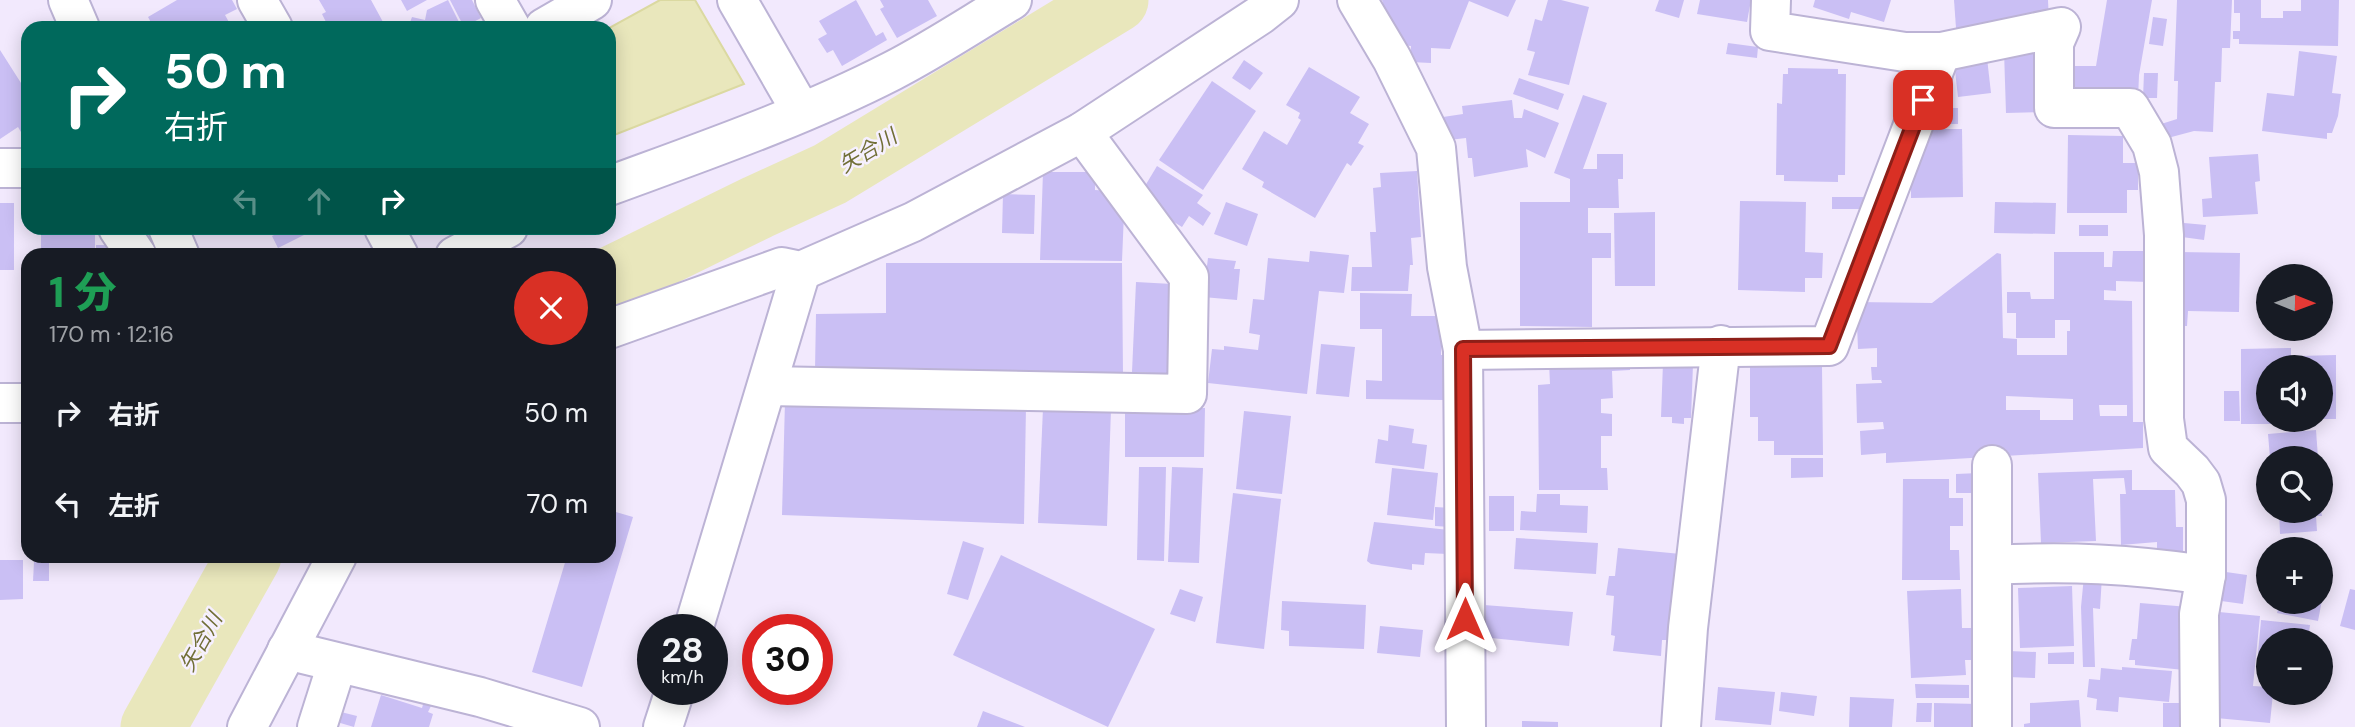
<!DOCTYPE html>
<html lang="ja">
<head>
<meta charset="utf-8">
<style>
  body { margin:0; font-family:"DM Sans","Noto Sans JP",sans-serif; background:#20242c; color:#f1f3f6; height:100vh; display:flex; flex-direction:column; font-size:26px; white-space:nowrap }
  * { box-sizing:border-box; margin:0 }
  p { font-size:23px; color:#9ea1a6 }
  .icon { flex:none; width:38px; height:38px; fill:none; stroke:currentColor; stroke-width:2; stroke-linecap:round; stroke-linejoin:round }
  .map { position:relative; flex:1; overflow:hidden }
  .drawer { position:absolute; left:21px; top:248px; width:595px; height:315px; display:flex; flex-direction:column; background:#171b24; border-radius:21px; box-shadow:0 4px 18px #0003 }
  .drawer>* { flex:none }
  .top-card { position:absolute; left:21px; top:21px; width:595px; height:214px; border-radius:21px; box-shadow:0 4px 18px #0003; background:#00695c; color:#fff; overflow:hidden }
  .needle { width:46px; rotate:91deg }
  .fabs { position:absolute; left:2256px; top:264px; display:grid; gap:14px }
  .fabs a { display:grid; place-items:center; width:77px; height:77px; border-radius:50%; background:#171b24; box-shadow:0 4px 18px #0003; font-size:35px }
  .speed { position:absolute; left:637px; top:614px; display:flex; gap:14px; font-size:35px; font-weight:700; text-align:center }
  .speed>* { display:grid; place-content:center; width:91px; height:91px; border-radius:50%; background:#171b24; box-shadow:0 4px 18px #0003; line-height:1 }
  .speed small { font-size:18px; font-weight:400 }
  .speed .limit { border:10px solid #d22; background:#fff; color:#111 }
  .pin { position:absolute; display:grid; place-items:center; width:60px; height:60px; color:#fff; margin:-30px; border-radius:14px; box-shadow:0 4px 10px #0006 }
  .me { position:absolute; width:77px; margin:-38px; rotate:0deg; stroke-linejoin:round; filter:drop-shadow(0 0 5px #0008) }
  .turn { display:flex; align-items:center; gap:24px; height:147px; padding:0 28px; font-size:32px }
  .turn .icon { width:91px; height:91px; stroke-width:2.5 }
  .turn b { display:block; font-size:49px; line-height:60px }
  .lanes { display:flex; align-items:center; height:66px; padding:0 28px; background:#0003; justify-content:center; gap:35px; direction:ltr }
  .lanes .off { opacity:.35 }
  .round { display:grid; place-items:center; flex:none; width:74px; height:74px; border-radius:37px; background:#20242c }
  .head { display:flex; align-items:center; justify-content:space-between; height:119px; padding:0 28px }
  h1 { font-size:42px; font-weight:800; line-height:52px; color:#1e9e55 }
  ul { padding:0; list-style:none }
  li { display:flex; align-items:center; gap:21px; height:91px; padding:0 28px }
  li div { flex:1 }
  li b { display:block; font-size:26px }
  li em { font-style:normal }
  .map>svg:first-child { display:block }
  .water { fill:#e9e7bc; stroke:#dbd9a1; stroke-width:2 }
  .lines { fill:none; stroke-linecap:round; stroke-linejoin:round }
  .river { stroke:#e9e7bc; stroke-width:65 }
  .building { fill:#cabff4; fill-rule:evenodd }
  .minor-casing { stroke:#bcb3d5; stroke-width:42 }
  .minor { stroke:#fff; stroke-width:38 }
  .route-casing { stroke:#8d1f18; stroke-width:18 }
  .route { stroke:#d93025; stroke-width:12 }
  .labels { text-anchor:middle; dominant-baseline:central; stroke-width:5; stroke-linejoin:round; paint-order:stroke }
  .water-label { font-size:21px; font-style:italic; fill:#716f37; stroke:#f6f0ff }
</style>
</head>
<body>
<div class="map">
<svg width="2355" height="727" viewBox="0 0 2355 727">
  <rect width="100%" height="100%" fill="#f2e9fd"/>
  <path class="water" d="M660,0H695L744,84L609,137V28Z"/>
  <g class="lines">
    <g class="river">
      <path d="M609,280L758,207L830,174L1116,0"/>
      <path d="M153,727L249,556"/>
    </g>
  </g>
  <g class="building">
    <path d="M177,0H232L237,9L225,15L230,24L222,28H154L148,17Z"/>
    <path d="M319,0H371L383,22L372,28H329L322,14L326,12Z"/>
    <path d="M401,0H427L407,11Z"/>
    <path d="M448,0L462,28H408L412,17L425,20L427,10Z"/>
    <path d="M450,0H472L481,18L464,27Z"/>
    <path d="M856,0L876,36L883,32L887,40L842,66L833,50L827,53L818,39L827,34L819,21Z"/>
    <path d="M880,0H928L937,16L897,38L880,9L884,7Z"/>
    <path d="M1382,0H1516L1508,17L1469,1L1450,49L1431,48V63L1410,62L1411,46L1401,45L1389,22Z"/>
    <path d="M1548,0H1561L1589,7L1569,85L1528,75L1535,52L1527,50L1535,19L1542,21Z"/>
    <path d="M1659,0H1684L1679,18L1655,11Z"/>
    <path d="M1700,0H1751L1747,22L1697,14Z"/>
    <path d="M1815,0H1891L1884,22L1851,12L1849,19L1813,7Z"/>
    <path d="M1954,0H2048L2049,22L1956,28Z"/>
    <path d="M2107,0H2152L2139,75L2138,100L2067,97L2063,66H2096Z"/>
    <path d="M2177,0H2232L2230,48H2222L2221,82H2215L2213,132L2194,131L2164,139L2158,125L2177,119L2178,81H2174Z"/>
    <path d="M2234,0H2261V18H2283V11H2301V0H2339L2338,46L2239,44V39H2233V31H2240V13H2234Z"/>
    <path d="M2153,17L2167,19L2163,46L2149,44Z"/>
    <path d="M1728,43L1758,47L1757,58L1726,54Z"/>
    <path d="M0,50L28,94V134L24,137L18,127L0,139Z"/>
    <path d="M2042,50L2044,112L2006,113L2004,51Z"/>
    <path d="M2299,51L2337,56L2332,93L2341,94L2338,116L2332,133H2327V139L2262,131L2267,93L2294,96Z"/>
    <path d="M1987,58L1991,93L1958,97L1954,62Z"/>
    <path d="M1244,60L1263,73L1250,90L1232,78Z"/>
    <path d="M1309,67L1360,97L1350,113L1369,124L1358,143L1364,146L1351,166L1347,163L1315,218L1262,187L1264,182L1242,169L1264,131L1287,145L1301,120L1298,118L1300,113L1286,105Z"/>
    <path d="M1788,68L1838,69V74H1846L1845,175H1838V182L1784,181V175H1776L1777,103L1782,104L1783,74H1788Z"/>
    <path d="M2144,73H2158L2157,98H2143Z"/>
    <path d="M1519,78L1564,94L1558,110L1513,94Z"/>
    <path d="M1212,81L1256,111L1203,190L1159,160Z"/>
    <path d="M1583,95L1607,103L1583,169H1597V154H1623V179H1618L1619,208H1588V233H1611V258H1592V327L1520,326V202H1570V179L1554,173Z"/>
    <path d="M1512,100L1514,118H1522L1524,109L1559,123L1545,158L1526,149L1528,167L1474,177L1472,158H1468L1466,138L1449,140L1443,117L1463,114L1462,106Z"/>
    <rect x="1932" y="108" width="26" height="16"/>
    <path d="M1926,129H1962L1963,197L1911,198V162Z"/>
    <path d="M2068,135L2123,136V163H2138V190H2127V213H2067Z"/>
    <path d="M2258,154L2260,181L2255,182L2258,214L2203,217L2202,199L2212,198L2209,157Z"/>
    <path d="M1157,166L1203,195L1197,203L1211,213L1203,226L1189,216L1182,227L1166,217L1142,191Z"/>
    <path d="M1417,171L1421,237L1411,238L1413,265H1410L1408,291H1351L1352,267H1372L1370,232H1376L1373,188L1381,187L1380,173Z"/>
    <path d="M1043,172H1095V190L1110,191L1124,213L1122,261L1040,260Z"/>
    <path d="M1003,194L1035,195L1034,234L1002,233Z"/>
    <rect x="1832" y="197" width="31" height="12"/>
    <path d="M1740,201L1806,202L1805,252L1823,253L1822,278H1805V292L1738,290Z"/>
    <path d="M1226,202L1258,214L1247,246L1214,234Z"/>
    <path d="M1995,202L2056,203L2055,234L1994,233Z"/>
    <rect x="0" y="203" width="14" height="67"/>
    <path d="M1655,212V286H1615L1614,213Z"/>
    <path d="M2184,223L2206,225L2204,240L2182,237Z"/>
    <rect x="2079" y="225" width="29" height="11"/>
    <path d="M41,228H83V235H95V256H41Z"/>
    <path d="M278,228H318L278,248L272,236L280,232Z"/>
    <path d="M96,245H110L118,256H96Z"/>
    <path d="M1310,251L1349,255L1344,293L1319,291L1307,394L1208,383L1212,349L1224,350V346L1258,350L1260,335L1249,333L1253,299L1264,300L1268,258L1309,262Z"/>
    <path d="M2113,251H2151L2150,282L2116,281V291L2104,290V300L2132,301L2133,422H2143V448L1886,463V453L1861,455L1860,431L1884,429L1883,422L1857,423L1856,384L1882,383L1881,380H1872L1871,367H1877V348L1858,349L1856,302L1932,303L1997,253L2001,254L2003,338L2017,339V355H2067V331H2070V320H2055V338H2016V313H2007V292H2030L2031,299H2054V252H2104V267H2112ZM2006,396L2073,399V420H2040V410H2006ZM2099,405H2127V416H2100Z"/>
    <path d="M2179,252L2240,253L2239,312L2188,311L2187,326H2177Z"/>
    <path d="M1208,258L1236,261L1234,269H1240L1237,300L1203,297Z"/>
    <path d="M886,263H1122L1123,375L815,370L816,314L886,313Z"/>
    <path d="M1136,282L1172,284L1169,374L1132,372Z"/>
    <path d="M1360,293L1412,294L1411,316H1442L1441,355H1445L1444,400L1366,399V380L1382,381V329H1360Z"/>
    <path d="M1321,344L1355,347L1349,397L1316,394Z"/>
    <path d="M2291,348V368H2268V420H2291V424H2241V349Z"/>
    <path d="M2336,355V419H2320V368H2298V356Z"/>
    <path d="M1630,361V370L1612,371L1613,398L1601,399V413L1612,414V436H1601V468H1607L1608,490H1539L1538,385L1550,384L1549,362Z"/>
    <path d="M1663,363L1693,364L1691,418H1684V424L1672,423V417H1661Z"/>
    <path d="M1750,367H1822L1823,455H1774V441H1758V417H1750Z"/>
    <path d="M2224,391H2239L2240,421H2224Z"/>
    <path d="M785,401L1026,406L1024,524L782,515Z"/>
    <path d="M1043,408L1111,409L1107,526L1038,523Z"/>
    <path d="M1177,408H1205L1204,457H1125V413H1177Z"/>
    <path d="M1244,411L1291,416L1282,494L1236,489Z"/>
    <path d="M1389,425L1414,429L1412,443L1427,445L1424,469L1375,463L1378,439L1388,441Z"/>
    <path d="M2316,430L2318,458H2270L2268,434Z"/>
    <path d="M1791,458H1823V477L1791,478Z"/>
    <path d="M1139,467H1166L1164,561L1137,560Z"/>
    <path d="M1172,467L1203,468L1199,563L1168,562Z"/>
    <path d="M1392,468L1438,473L1433,520L1387,515Z"/>
    <path d="M2132,470V490H2175L2176,527H2183V555H2157V542L2121,545L2120,494H2126L2124,478L2093,479L2096,541L2041,543L2038,473Z"/>
    <path d="M1979,473L1980,493H1956V474Z"/>
    <path d="M1903,479H1949V498H1963V526H1950V550H1959L1960,580H1902Z"/>
    <path d="M1233,493L1281,499L1264,649L1216,643Z"/>
    <path d="M1537,494H1560V505L1588,506L1587,533L1520,530L1521,511L1536,512Z"/>
    <rect x="1489" y="496" width="25" height="35"/>
    <path d="M1435,507L1452,508L1451,527L1435,526Z"/>
    <path d="M609,510L633,517L582,687L532,672L567,556H609Z"/>
    <path d="M2279,511H2321L2322,516H2316L2317,531L2280,534Z"/>
    <path d="M1374,522L1449,530L1448,554L1425,553L1424,565L1412,564V570L1371,564L1367,561Z"/>
    <path d="M1516,538L1598,543L1596,574L1514,569Z"/>
    <path d="M963,541L984,548L968,600L947,594Z"/>
    <path d="M1618,548L1681,554L1680,573H1675L1668,640H1662L1661,656L1613,651L1615,636L1611,635L1614,596L1606,595L1609,576H1615Z"/>
    <path d="M1001,555L1155,629L1108,727L953,655Z"/>
    <path d="M0,560H23V599L0,600Z"/>
    <path d="M34,562L49,563V581H33Z"/>
    <path d="M2320,562L2329,564L2318,621L2277,613L2278,609L2274,608L2275,602H2320Z"/>
    <path d="M2219,571L2247,575L2243,604L2214,600Z"/>
    <path d="M2084,576H2102L2100,609L2093,608L2095,667H2083L2081,607Z"/>
    <path d="M2072,586L2074,646L2020,648L2018,588Z"/>
    <path d="M1180,589L1203,597L1195,622L1170,614Z"/>
    <path d="M1961,589L1962,628H1977L1979,660H1965L1966,675L1911,678L1907,591Z"/>
    <path d="M2350,589L2355,590V630L2340,626Z"/>
    <path d="M1282,601L1366,605L1364,649L1289,646V631L1281,630Z"/>
    <path d="M2140,603L2189,607L2184,670L2135,665V660H2129L2132,639H2137Z"/>
    <path d="M1484,605L1573,612L1569,646L1481,637Z"/>
    <path d="M2219,612L2260,616L2253,686L2268,687V693H2273L2270,723L2216,718L2211,696Z"/>
    <path d="M2261,620L2310,625L2308,640H2268V664H2257Z"/>
    <path d="M1380,626L1423,630L1420,657L1377,653Z"/>
    <path d="M2008,651L2036,652L2035,678L2008,677Z"/>
    <path d="M2074,652V664H2048V653Z"/>
    <path d="M2122,667L2172,671L2169,702L2119,697L2118,712L2096,710L2097,699L2087,697L2089,679L2100,680L2101,668L2122,670Z"/>
    <path d="M1915,684L1969,685V698H1916Z"/>
    <path d="M1718,687L1775,692L1771,725L1715,720Z"/>
    <path d="M1781,692L1817,696L1814,716L1779,711Z"/>
    <path d="M381,695L422,708L424,701L432,704L428,712L433,714L429,727H371Z"/>
    <path d="M1850,697L1894,699L1892,727H1849Z"/>
    <path d="M2079,700L2081,727H2024V724L2030,723V703Z"/>
    <path d="M1917,703H1932L1931,722H1916Z"/>
    <path d="M1934,703L1978,704L1977,727H1934Z"/>
    <rect x="2163" y="703" width="27" height="24"/>
    <path d="M333,710L357,716L354,727L330,720Z"/>
    <path d="M983,711L1025,727H977Z"/>
    <path d="M1522,721L1558,722V727H1522Z"/>
  </g>
  <g class="lines">
    <g class="minor-casing">
      <g id="minor">
        <path d="M68,0L80,28"/>
        <path d="M257,0L273,28"/>
        <path d="M495,0L511,28"/>
        <path d="M737,0L801,111"/>
        <path d="M1357,0L1392,59L1436,148L1447,267L1463,350L1466,727"/>
        <path d="M1771,0L1770,31L1905,52H1941L2061,27L2054,43V108H2130L2152,145L2159,172L2164,235V419L2168,448L2192,471L2201,483L2206,500V575L2199,614L2200,727"/>
        <path d="M544,28L592,0"/>
        <path d="M0,168H28"/>
        <path d="M609,186C704,151 802,117 892,71C933,50 972,24 1012,0"/>
        <path d="M118,228L137,256"/>
        <path d="M168,228L180,256"/>
        <path d="M384,228L399,256"/>
        <path d="M455,256L508,228"/>
        <path d="M609,329L782,267L801,271L913,222L1082,132L1260,15L1279,0"/>
        <path d="M1463,350L1829,346L1941,52"/>
        <path d="M767,386L1187,394L1189,277L1082,132"/>
        <path d="M0,403H28"/>
        <path d="M1992,465V727"/>
        <path d="M1992,565C2069,561 2130,564 2206,575"/>
        <path d="M693,630L801,271"/>
        <path d="M287,650L480,697L580,727"/>
        <path d="M247,727L337,556"/>
        <path d="M317,727L337,664"/>
        <path d="M663,727L675,690"/>
        <path d="M1681,727L1688,628L1721,345"/>
      </g>
    </g>
    <use href="#minor" class="minor"/>
  </g>
  <g class="lines">
    <g class="route-casing">
      <path id="route" d="M1465,619L1463,349L1829,346L1923,100"/>
    </g>
    <use href="#route" class="route"/>
  </g>
  <g class="labels">
    <g class="water-label">
      <text transform="translate(868 151) rotate(-31)">矢合川</text>
      <text transform="translate(201 642) rotate(-61)">矢合川</text>
    </g>
  </g>
</svg>
<div class="fabs">
<a><svg class="needle" viewBox="-14 -14 28 28"><path d="M0-13l5 13h-10z" fill="#e53935"/><path d="M0 13l5-13h-10z" fill="#9ea1a6"/></svg></a>
<a><svg class="icon" aria-label="sound" viewBox="0 0 24 24"><path d="M4 9h4l5-4v14l-5-4H4zM17 9q2 3 0 6"/></svg></a>
<a><svg class="icon" aria-label="search" viewBox="0 0 24 24"><circle cx="10" cy="10" r="6"/><path d="M15 15l6 6"/></svg></a>
<a>+</a>
<a>−</a>
</div>
<div class="speed"><div>28<small>km/h</small></div><div class="limit">30</div></div>
<div class="pin" style="left:1923px;top:100px;background:#d93025"><svg class="icon" aria-label="arrive" viewBox="0 0 24 24"><path d="M6 21V4h12l-3 4 3 4H6"/></svg></div>
<svg class="me" style="left:1465px;top:619px" viewBox="-20 -20 40 40"><path d="M0-17L14 15 0 8-14 15z" fill="#d93025" stroke="#fff" stroke-width="4"/></svg>
<div class="top-card">
<div class="turn"><svg class="icon" aria-label="right" viewBox="0 0 24 24"><path d="M7 20v-9h11M14 6l5 5-5 5"/></svg><div><b>50 m</b>右折</div></div>
<div class="lanes"><svg class="icon off" aria-label="left" viewBox="0 0 24 24"><path d="M17 20v-9H6M10 6l-5 5 5 5"/></svg><svg class="icon off" aria-label="ahead" viewBox="0 0 24 24"><path d="M12 20V5M6 11l6-6 6 6"/></svg><svg class="icon" aria-label="right" viewBox="0 0 24 24"><path d="M7 20v-9h11M14 6l5 5-5 5"/></svg></div>
</div>
<section class="drawer">
<div class="head"><div><h1>1 分</h1><p>170 m · 12:16</p></div><a class="round" style="background:#d93025;color:#fff"><svg class="icon" aria-label="close" viewBox="0 0 24 24"><path d="M6 6l12 12M18 6L6 18"/></svg></a></div>
<ul>
<li><svg class="icon" aria-label="right" viewBox="0 0 24 24"><path d="M7 20v-9h11M14 6l5 5-5 5"/></svg><div><b>右折</b></div><em>50 m</em></li>
<li><svg class="icon" aria-label="left" viewBox="0 0 24 24"><path d="M17 20v-9H6M10 6l-5 5 5 5"/></svg><div><b>左折</b></div><em>70 m</em></li>
</ul>
</section>
</div>
</body>
</html>
